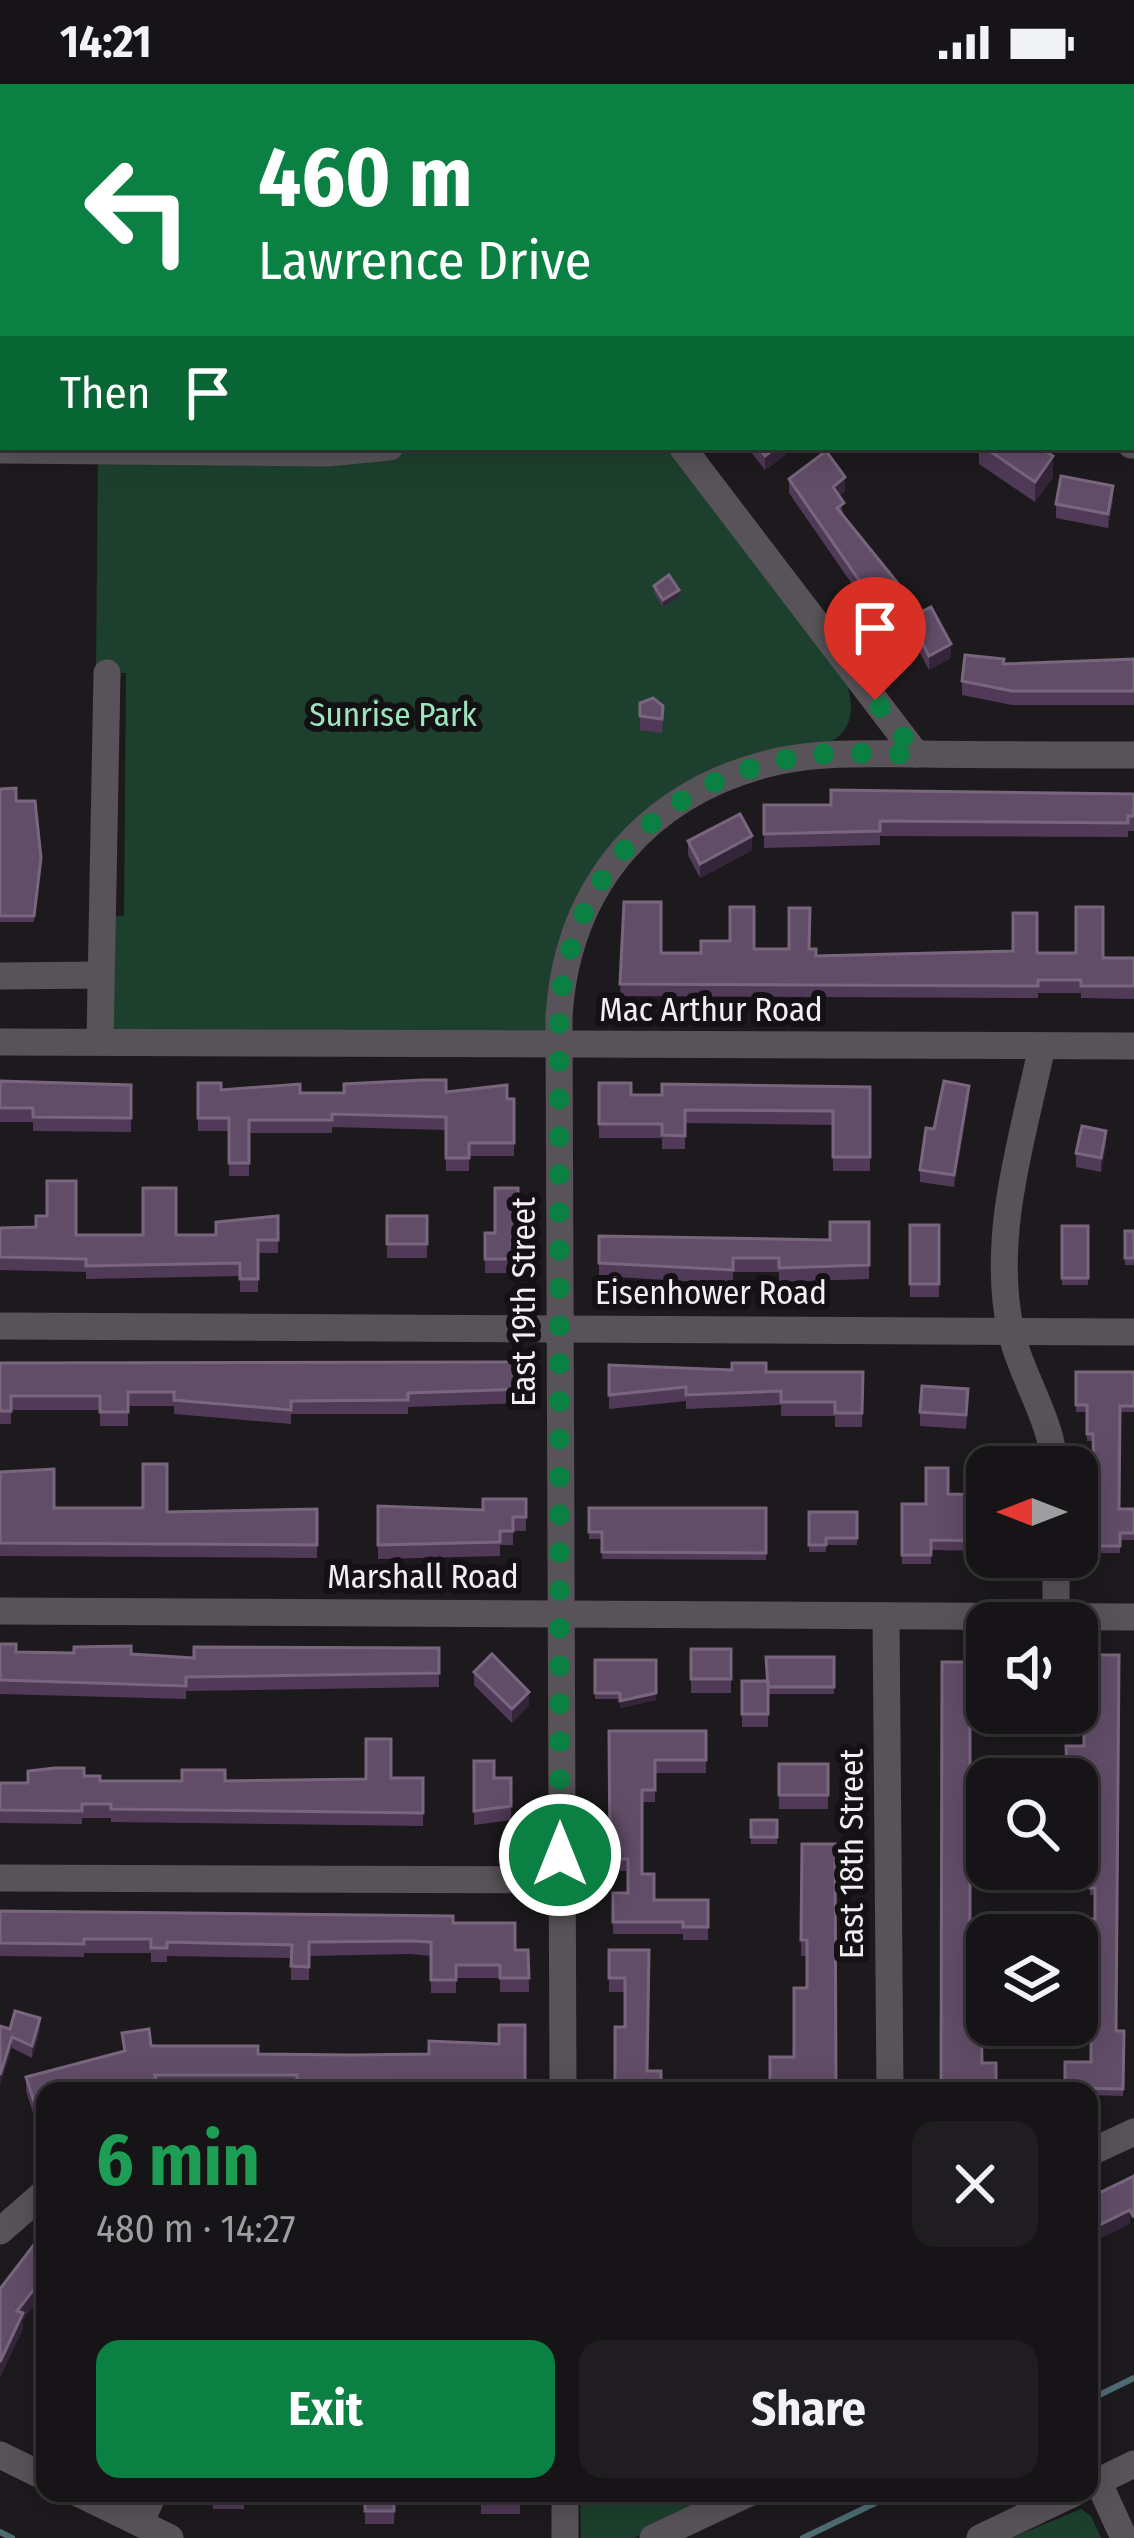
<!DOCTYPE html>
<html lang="en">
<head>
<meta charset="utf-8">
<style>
  body { margin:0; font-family:"Fira Sans Condensed",sans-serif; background:#1f1d1f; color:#f1f3f6; height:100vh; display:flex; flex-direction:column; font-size:45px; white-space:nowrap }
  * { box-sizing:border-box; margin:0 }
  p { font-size:39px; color:#9e9ea1 }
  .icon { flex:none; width:66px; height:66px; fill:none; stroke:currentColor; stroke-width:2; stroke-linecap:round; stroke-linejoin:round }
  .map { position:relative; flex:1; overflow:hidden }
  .details { position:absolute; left:36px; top:1998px; width:1062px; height:420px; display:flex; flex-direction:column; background:#161416; border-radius:24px; box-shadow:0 6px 30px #0003,0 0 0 3px #353335 }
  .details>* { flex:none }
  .top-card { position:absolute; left:0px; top:0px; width:1134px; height:366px; box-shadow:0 6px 30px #0003,0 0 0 3px #353335; background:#0b8043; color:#fff; overflow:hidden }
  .needle { width:78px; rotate:270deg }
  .buttons { position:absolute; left:966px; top:1362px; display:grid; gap:24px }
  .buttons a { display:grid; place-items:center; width:132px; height:132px; border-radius:24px; background:#161416; box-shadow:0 6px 30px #0003,0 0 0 3px #353335; font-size:60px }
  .pin { position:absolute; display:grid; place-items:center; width:102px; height:102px; color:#fff; margin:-123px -51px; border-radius:50% 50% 50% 0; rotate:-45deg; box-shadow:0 0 12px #0007 }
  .pin .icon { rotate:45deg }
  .me { position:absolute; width:132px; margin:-66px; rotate:0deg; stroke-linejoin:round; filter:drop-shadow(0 0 9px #0008) }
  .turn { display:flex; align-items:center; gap:42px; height:252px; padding:0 60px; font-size:54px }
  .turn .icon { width:156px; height:156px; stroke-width:2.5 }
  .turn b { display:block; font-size:84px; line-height:102px }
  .then { display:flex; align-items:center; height:114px; padding:0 60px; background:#0003; gap:24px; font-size:45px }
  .round { display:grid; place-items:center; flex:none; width:126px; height:126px; border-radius:24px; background:#1f1d1f }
  .summary { display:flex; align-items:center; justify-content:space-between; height:204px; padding:0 60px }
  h1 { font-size:72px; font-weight:700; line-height:90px; color:#1e9e55 }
  .action { display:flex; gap:24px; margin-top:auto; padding:24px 60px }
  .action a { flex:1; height:138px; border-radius:24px; background:#0b8043; color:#fff; font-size:48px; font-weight:700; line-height:138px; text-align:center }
  .action a+a { background:#1f1d1f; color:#f1f3f6 }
  .status { display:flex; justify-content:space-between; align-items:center; height:84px; padding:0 60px; background:#161416; direction:ltr }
  .status svg { height:33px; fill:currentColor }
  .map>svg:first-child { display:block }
  .green { fill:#1d402e }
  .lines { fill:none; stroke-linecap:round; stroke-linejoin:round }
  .stream { stroke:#4d6d75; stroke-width:6 }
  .minor { stroke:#585358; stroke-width:27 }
  .wall { fill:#513a58 }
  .shaded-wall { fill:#35253a }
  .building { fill:#624d68; stroke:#79667e; stroke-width:3 }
  .route { stroke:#0b8043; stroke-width:21; stroke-dasharray:0 37.8 }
  .labels { text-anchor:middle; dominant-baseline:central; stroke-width:12; stroke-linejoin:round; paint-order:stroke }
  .park-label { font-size:33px; fill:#9de6bd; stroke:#141114 }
  .street-label { font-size:33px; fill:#f2eff2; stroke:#141114 }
</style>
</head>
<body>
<div class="status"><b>14:21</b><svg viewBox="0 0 49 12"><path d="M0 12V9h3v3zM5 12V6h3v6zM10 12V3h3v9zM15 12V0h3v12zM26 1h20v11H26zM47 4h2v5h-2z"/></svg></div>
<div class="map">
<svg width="1134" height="2454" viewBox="0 0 1134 2454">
  <rect width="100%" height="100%" fill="#1d1a1e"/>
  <g class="green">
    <path d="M682,363L844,588C853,621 858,642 827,661L698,707L590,812L559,962L100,957L101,832H124L126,589L96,588L98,367Z"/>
    <path d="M580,2409H729L634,2454H581Z"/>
    <path d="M1081,2425L1091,2432L1101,2454H1011Z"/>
  </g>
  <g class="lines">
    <g class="stream">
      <path d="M1089,2316L1134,2294"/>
      <path d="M0,2448L12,2454"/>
      <path d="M803,2454L896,2409"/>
    </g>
    <g class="minor">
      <path d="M785,0L787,3"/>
      <path d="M418,3L422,0"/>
      <path d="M901,3L905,0"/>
      <path d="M0,74H3"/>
      <path d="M1131,361H1134"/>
      <path d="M682,363L916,670"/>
      <path d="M0,366L327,369L390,363"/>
      <path d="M0,892L100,891"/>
      <path d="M100,957L107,589"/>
      <path d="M0,958L1134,962"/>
      <path d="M1042,962C1023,1054 991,1149 1010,1243C1020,1292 1051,1332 1055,1383"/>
      <path d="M0,1242L1134,1248"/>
      <path d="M1056,1473V1533"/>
      <path d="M0,1527L1134,1533"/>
      <path d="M886,1532L890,2007"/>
      <path d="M0,1794L560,1796"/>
      <path d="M563,2007L559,933C567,801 649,706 779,677C826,667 876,670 924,670C994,671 1064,671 1134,671"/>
      <path d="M1089,2069L1134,2048"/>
      <path d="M0,2147L45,2108"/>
      <path d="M0,2371L45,2393"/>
      <path d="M1098,2397L1124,2454"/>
      <path d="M1089,2402L1134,2380"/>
      <path d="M78,2409L170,2454"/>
      <path d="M140,2439L154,2409"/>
      <path d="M565,2454V2409"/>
      <path d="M653,2454L749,2409"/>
      <path d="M980,2454L1074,2409"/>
    </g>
  </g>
  <g class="wall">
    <path d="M0,0H326L321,3H3V19H0Z"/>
    <path d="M1013,0H1126L1128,3H1077L1075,1L1072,3H1013Z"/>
    <path d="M747,363H796L765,386Z"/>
    <path d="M979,363H1039L1053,393L1035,418L979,380Z"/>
    <path d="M789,395L845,407L839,412L844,433L951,574L929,586L917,563L906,569L861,513L789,409Z"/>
    <path d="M1113,416L1108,444L1056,434V420Z"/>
    <path d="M654,502L679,513L663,523L654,509Z"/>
    <path d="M1134,575V621H1012L962,611V597L1003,580Z"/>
    <path d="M640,619L663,635L662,649L640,646Z"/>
    <path d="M0,705L16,717H35L34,838H0Z"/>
    <path d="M1134,710V747H1128V753L880,752V761L764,764V721H831Z"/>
    <path d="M688,757L752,766L700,794L688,771Z"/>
    <path d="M624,818L661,869H701L754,865H809L816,872L1037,869L1134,874V915L1081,914V909H1038V914L620,912Z"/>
    <path d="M0,997L131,1001V1048L33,1047V1038H0Z"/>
    <path d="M198,999L221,1006L300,1009L446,1008L514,1015V1072H469V1087H446V1046L332,1043V1049H249V1092H229V1047H198Z"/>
    <path d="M599,999L631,1011L870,1003V1087H833V1041L685,1039V1065H662V1054H599Z"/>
    <path d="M969,1014L954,1103L920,1098V1086L934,1045Z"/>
    <path d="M1106,1060L1101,1088L1076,1083V1069Z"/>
    <path d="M518,1104V1189H485V1149H495Z"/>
    <path d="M278,1132V1169H258V1208H240V1192L86,1195V1188L0,1186V1144L76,1151H216Z"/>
    <rect x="387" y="1132" width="40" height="42"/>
    <path d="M869,1138V1195L779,1198V1188H733V1200L599,1192V1152L830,1156Z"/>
    <rect x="910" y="1141" width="29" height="72"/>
    <rect x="1062" y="1142" width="26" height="59"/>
    <rect x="1125" y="1147" width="9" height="34"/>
    <path d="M521,1278V1319L408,1323V1330H291V1340L174,1330V1322H128V1342H100V1326H11V1340H0V1279Z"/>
    <path d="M609,1281L766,1288H863L862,1343H835V1332H781V1321L686,1325V1317L609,1325Z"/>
    <path d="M1076,1288H1134V1328H1120L1119,1425H1134V1456H1120V1469H1095L1093,1357H1087V1328H1076Z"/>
    <path d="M968,1319L966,1345L920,1342V1328Z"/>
    <path d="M0,1388L54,1424H143L167,1428L317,1425V1474L0,1472Z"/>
    <path d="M948,1410L987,1411V1467L931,1466V1480H902V1420H926Z"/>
    <path d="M526,1415V1447H513V1461H500V1472L378,1475V1422L483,1426Z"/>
    <path d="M589,1424H766V1476L602,1475V1455H589Z"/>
    <path d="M809,1428H857V1461H826V1468H809Z"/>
    <path d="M0,1560L16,1568L131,1570L194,1574L439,1564V1603L186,1607V1615L0,1610Z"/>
    <path d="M987,1564V1613H970L941,2007L972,1578Z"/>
    <rect x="691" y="1565" width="40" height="44"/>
    <path d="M1077,1571H1119L1116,1947H1124L1123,2012L1089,2011V2007H1065V1978H1091V1929H1082L1081,1835H1095V1811H1090L1089,1714L1080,1715V1692H1067L1066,1662H1084V1606H1077Z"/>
    <path d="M834,1573V1610H768V1643H742V1597H766Z"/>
    <path d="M595,1576L656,1616L620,1624V1615H595Z"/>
    <path d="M474,1588L529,1621L512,1639L474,1601Z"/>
    <path d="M609,1647H706V1689H655V1718H642V1790L654,1816H708V1856H683V1850H613V1809H628V1787H610Z"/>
    <path d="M474,1677L494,1694H511V1736L474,1741Z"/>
    <rect x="779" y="1680" width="49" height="45"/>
    <path d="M84,1692L100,1697L423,1694V1742L111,1738V1734H82V1740L0,1739V1699H28Z"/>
    <rect x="751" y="1736" width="26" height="24"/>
    <path d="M802,1760H835L794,1973L807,1904V1872H801Z"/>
    <path d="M0,1827L453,1839L515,1866H528L529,1908H500V1894H456V1909H431V1872L410,1870L309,1872V1896H291V1874L167,1872V1878H151V1869H84V1873L0,1872Z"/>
    <path d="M609,1866H649L625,1943V1908H609Z"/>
    <path d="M525,1941V2007H297V2005L157,2004V2007H45L37,2041L26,2007V1993L123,1968L122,1949L151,1962L258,1970H429L499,1960Z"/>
    <path d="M10,1945L40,1946L32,1974L12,1964Z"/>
    <path d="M213,2409H395L394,2440H365V2410H244V2425H213Z"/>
    <path d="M430,2409H520V2430H481V2417H430Z"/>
  </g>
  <g class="shaded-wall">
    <path d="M276,0H309V3H268Z"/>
    <path d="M1053,0H1075L1072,3H1049Z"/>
    <path d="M1134,17V33L1131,36V19Z"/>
    <path d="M777,363H796L765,386V372Z"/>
    <path d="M1053,372V393L1035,418V398Z"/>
    <path d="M845,393V407L833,417V403Z"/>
    <path d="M1113,402V416L1108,444V430Z"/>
    <path d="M679,506V513L663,523V516Z"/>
    <path d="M917,549V563L906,569V555Z"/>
    <path d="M951,560V574L929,586V572Z"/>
    <path d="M752,752V766L700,794V780Z"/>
    <path d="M969,1002V1014L954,1103V1091Z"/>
    <path d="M1106,1047V1060L1101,1088V1074Z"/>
    <path d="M529,1608V1621L512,1639V1625Z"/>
    <path d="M656,1609V1616L620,1624V1617Z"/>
    <path d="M40,1934V1946L32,1974V1962Z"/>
    <path d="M12,1953V1964L0,2002V1991Z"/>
    <path d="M121,1999V2007H98Z"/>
    <path d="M45,2025V2038L37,2041V2027Z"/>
    <path d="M1130,2126V2140L1089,2160V2146Z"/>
    <path d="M45,2191V2207L23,2236V2245L0,2294V2278L17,2227Z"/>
  </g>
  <g class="building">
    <path d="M53,0H276L267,3H94Z"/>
    <path d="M490,0H542L545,3H492Z"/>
    <path d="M1020,0H1053L1049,3H1022Z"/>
    <path d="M1087,0H1126L1128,3H1089Z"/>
    <rect x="0" y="112" width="3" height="31"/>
    <rect x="0" y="277" width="3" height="25"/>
    <path d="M758,363H777L765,372Z"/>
    <path d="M984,363H1039L1053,372L1035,398Z"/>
    <path d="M826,367L845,393L833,403L844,419L837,424L921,528L931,523L951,560L929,572L917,549L906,555L861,499L789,395Z"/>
    <path d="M1061,392L1113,402L1108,430L1056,420Z"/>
    <path d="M669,491L679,506L663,516L654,502Z"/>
    <path d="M965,571L1004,575L1003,580L1134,575V607H1012L962,597Z"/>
    <path d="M653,614L663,622L662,635L640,632V619Z"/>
    <path d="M16,704V717H35L41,774L34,832H0V705Z"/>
    <path d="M831,706L1134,710V732H1128V739L880,737V747L764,750V721H831Z"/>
    <path d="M740,730L752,752L700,780L688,757Z"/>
    <path d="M624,818H661V869H701V857H730V823H754V865H789V824H810L809,865H816V872L1013,867V829H1037V869H1076V823H1103V874H1134V902H1081V896H1038V902L620,900Z"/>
    <path d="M423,996H446V1008L507,1001V1015H514V1059H469V1074H446V1033L332,1030V1036H249V1079H229V1034H198V999H221V1006L300,1000V1009H344V1000Z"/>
    <path d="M0,997L131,1001V1034L33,1033V1024H0Z"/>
    <path d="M944,997L969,1002L954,1091L920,1086L926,1044L934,1045Z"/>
    <path d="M599,999H631V1011H662V1000L870,1003V1073H833V1027L685,1026V1052L662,1051V1040H599Z"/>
    <path d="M1082,1042L1106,1047L1101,1074L1076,1069Z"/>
    <path d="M47,1097H76V1151H143V1104H176V1151H216V1138L278,1132V1156H258V1195H240V1179L86,1182V1175L0,1173V1144L36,1143V1132H47Z"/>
    <path d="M495,1104H518V1175H485V1149H495Z"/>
    <rect x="387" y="1132" width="40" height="28"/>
    <path d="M830,1138H869V1181L779,1184V1174H733V1186L599,1179V1152L830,1156Z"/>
    <rect x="910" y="1141" width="29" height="59"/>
    <rect x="1062" y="1142" width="26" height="52"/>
    <rect x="1125" y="1147" width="9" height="27"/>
    <path d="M521,1278V1305L408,1309V1316L291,1317V1326L174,1316V1308H128V1328H100V1312H11V1327H0V1279Z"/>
    <path d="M732,1279H766V1288H863L862,1329H835V1318H781V1307L686,1311V1303L609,1311V1281L732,1286Z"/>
    <path d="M1076,1288H1134V1322H1120L1119,1425H1134V1449H1120V1462H1095L1093,1350H1087V1321H1076Z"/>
    <path d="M922,1302L968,1305L966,1331L920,1328Z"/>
    <path d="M143,1380H167V1428L317,1425V1461L0,1459V1388L54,1385V1424H143Z"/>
    <path d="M926,1384H948V1410L987,1411V1457L931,1456V1471H902V1420H926Z"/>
    <path d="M483,1415H526V1433H513V1447H500V1458L378,1461V1422L483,1426Z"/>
    <path d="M589,1424H766V1469L602,1468V1448H589Z"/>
    <path d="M809,1428H857V1454H826V1461H809Z"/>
    <path d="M0,1560H16V1568L74,1569V1563L131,1562V1570L194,1574V1563L439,1564V1589L186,1593V1602L0,1596Z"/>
    <path d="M972,1564H987V1600H970V1916H981L982,1979H996V2007H941L942,1578H972Z"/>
    <rect x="691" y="1565" width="40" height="30"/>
    <path d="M492,1570L529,1608L512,1625L474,1588Z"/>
    <path d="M1077,1571H1119L1116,1947H1124L1123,2005L1065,2004V1978H1091V1922H1082L1081,1835H1095V1804H1090L1089,1708H1080V1685H1067L1066,1662H1084V1599H1077Z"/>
    <path d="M766,1573H834V1603H768Z"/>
    <path d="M595,1576H656V1609L620,1617V1609H595Z"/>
    <rect x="742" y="1597" width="26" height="33"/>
    <path d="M609,1647H706V1676H655V1706H642V1790H654V1816H708V1843H683V1838H613V1809H628V1775H610Z"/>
    <path d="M366,1655H391V1694H423V1729L111,1725V1720H82V1727L0,1726V1699H28V1687L55,1684H84V1692H100V1697H182V1686H225V1697L366,1695Z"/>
    <path d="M474,1677H494V1694H511V1722L474,1727Z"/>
    <rect x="779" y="1680" width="49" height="31"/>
    <rect x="751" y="1736" width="26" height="17"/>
    <path d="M802,1760H835L836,2007H770V1973H794V1904H807V1856H801Z"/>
    <path d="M0,1827L453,1832V1839H515V1866H528L529,1894H500V1881H456V1896H431V1858L410,1857L309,1858V1883L291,1882L292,1861L167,1858V1864H151V1855H84V1860L0,1859Z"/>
    <path d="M609,1866H649L647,1987H661V2007H615V1943H625V1894H609Z"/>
    <path d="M15,1927L40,1934L32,1962L12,1953L0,1991V1942L10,1945Z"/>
    <path d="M499,1941H525V1997L297,1996V1991H155L157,2001L122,2006L121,1999L98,2007H45V2025L37,2027L26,1993L125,1967L122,1949L149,1945L151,1962H258V1970L352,1971L429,1970V1957L499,1960Z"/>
    <path d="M1134,2092V2131L1133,2132L1130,2126L1089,2146V2114Z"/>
    <path d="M45,2150V2191L17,2227L23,2229L0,2278V2205L39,2154Z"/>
    <rect x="213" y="2409" width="31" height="3"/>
    <rect x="365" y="2409" width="29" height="18"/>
    <rect x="481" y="2409" width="39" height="7"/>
  </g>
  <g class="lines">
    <path class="route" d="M560,1771L559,933C567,792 665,692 805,672C841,667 879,670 916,670L875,616"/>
  </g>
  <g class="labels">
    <g class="park-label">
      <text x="393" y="631">Sunrise Park</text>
    </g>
    <g class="street-label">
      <text x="711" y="926">Mac Arthur Road</text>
      <text x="711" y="1209">Eisenhower Road</text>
      <text transform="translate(524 1218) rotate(-90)">East 19th Street</text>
      <text x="423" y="1493">Marshall Road</text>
      <text transform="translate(852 1770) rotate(-90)">East 18th Street</text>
    </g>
  </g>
</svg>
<div class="buttons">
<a><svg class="needle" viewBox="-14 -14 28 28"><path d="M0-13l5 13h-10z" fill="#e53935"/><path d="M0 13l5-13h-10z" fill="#9e9ea1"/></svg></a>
<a><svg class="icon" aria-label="sound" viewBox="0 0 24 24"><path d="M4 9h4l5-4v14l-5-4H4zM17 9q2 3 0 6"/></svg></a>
<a><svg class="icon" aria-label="search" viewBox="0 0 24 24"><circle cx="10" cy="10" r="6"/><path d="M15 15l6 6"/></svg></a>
<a><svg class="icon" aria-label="layers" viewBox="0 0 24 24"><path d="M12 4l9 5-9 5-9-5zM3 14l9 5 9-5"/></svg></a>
</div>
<div class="pin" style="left:875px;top:616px;background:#d93025"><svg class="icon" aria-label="arrive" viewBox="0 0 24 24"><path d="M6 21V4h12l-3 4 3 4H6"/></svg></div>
<svg class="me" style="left:560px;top:1771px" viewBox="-20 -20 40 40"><circle r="17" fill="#0b8043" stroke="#fff" stroke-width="3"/><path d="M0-11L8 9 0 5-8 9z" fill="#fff"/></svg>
<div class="top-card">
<div class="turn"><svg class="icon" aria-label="left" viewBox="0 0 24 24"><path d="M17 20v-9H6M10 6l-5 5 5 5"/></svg><div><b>460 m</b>Lawrence Drive</div></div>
<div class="then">Then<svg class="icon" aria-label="arrive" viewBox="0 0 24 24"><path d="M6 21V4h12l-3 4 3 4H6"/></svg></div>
</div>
<section class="details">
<div class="summary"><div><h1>6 min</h1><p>480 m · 14:27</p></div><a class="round"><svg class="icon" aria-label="close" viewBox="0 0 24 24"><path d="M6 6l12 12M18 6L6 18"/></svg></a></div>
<div class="action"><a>Exit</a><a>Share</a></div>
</section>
</div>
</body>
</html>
